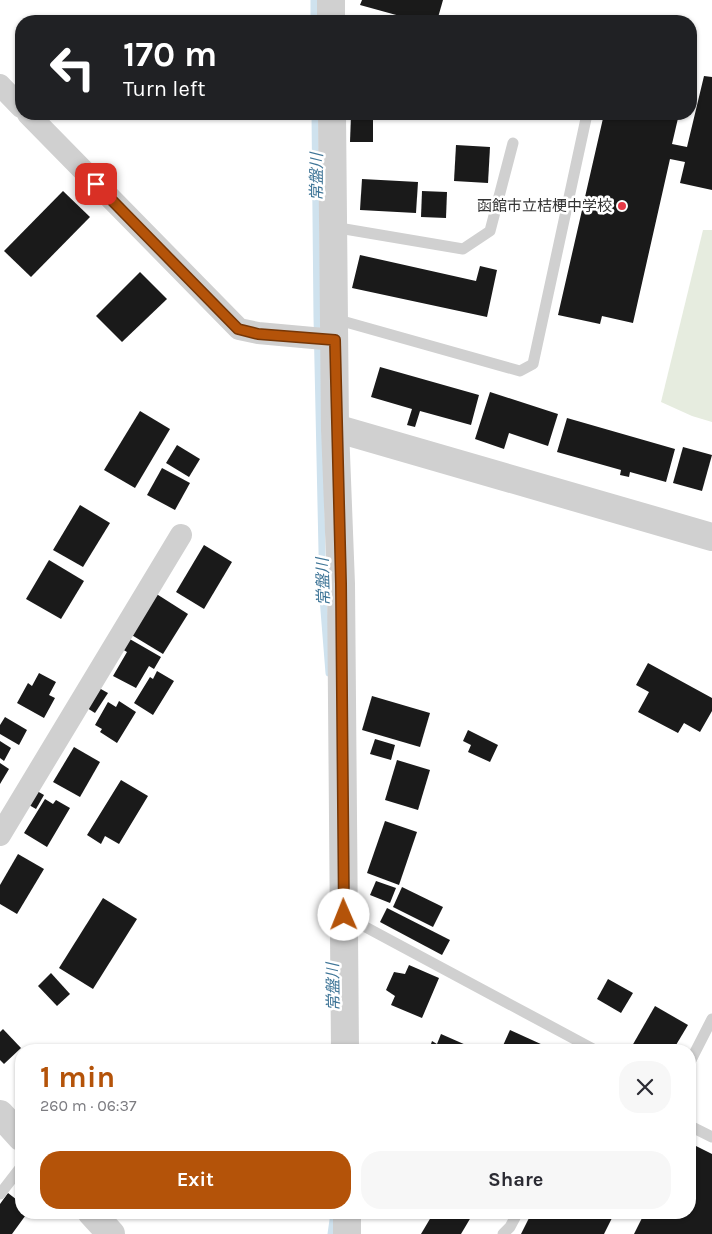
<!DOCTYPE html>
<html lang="en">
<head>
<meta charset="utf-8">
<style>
  body { margin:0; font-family:Karla,"Noto Sans JP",sans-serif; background:#f7f7f7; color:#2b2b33; height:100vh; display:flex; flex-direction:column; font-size:19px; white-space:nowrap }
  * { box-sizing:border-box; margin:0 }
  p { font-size:16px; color:#7c7c81 }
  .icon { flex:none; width:28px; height:28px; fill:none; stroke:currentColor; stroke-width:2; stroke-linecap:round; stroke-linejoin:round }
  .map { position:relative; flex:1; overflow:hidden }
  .side { position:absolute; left:15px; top:1044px; width:681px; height:175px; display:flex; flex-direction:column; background:#fff; border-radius:20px; box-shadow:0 1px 4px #0004 }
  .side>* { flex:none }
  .banner { position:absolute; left:15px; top:15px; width:682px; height:105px; border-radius:20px; box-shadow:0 1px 4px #0004; background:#202124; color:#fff; overflow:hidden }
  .pin { position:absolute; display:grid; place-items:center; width:42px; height:42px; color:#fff; margin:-21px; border-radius:10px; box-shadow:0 2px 8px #0006 }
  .me { position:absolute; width:55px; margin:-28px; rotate:359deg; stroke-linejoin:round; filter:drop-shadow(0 0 4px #0008) }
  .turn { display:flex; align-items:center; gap:18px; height:105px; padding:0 25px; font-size:22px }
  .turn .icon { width:65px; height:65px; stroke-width:2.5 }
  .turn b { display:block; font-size:35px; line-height:42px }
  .round { display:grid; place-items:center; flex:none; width:52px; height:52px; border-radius:20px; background:#f7f7f7 }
  .head { display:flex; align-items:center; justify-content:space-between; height:85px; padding:0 25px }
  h1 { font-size:30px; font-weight:700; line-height:38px; color:#b45309 }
  .action { display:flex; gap:10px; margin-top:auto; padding:10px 25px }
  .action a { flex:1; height:58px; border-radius:20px; background:#b45309; color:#fff; font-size:20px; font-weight:700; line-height:58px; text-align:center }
  .action a+a { background:#f7f7f7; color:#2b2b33 }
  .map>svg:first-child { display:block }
  .green { fill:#e6ecdf }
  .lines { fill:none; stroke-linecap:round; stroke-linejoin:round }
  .stream { stroke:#cfe2ee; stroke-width:7 }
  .building { fill:#1a1a1a }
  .service { stroke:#d0d0d0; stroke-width:11 }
  .minor { stroke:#d0d0d0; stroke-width:22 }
  .tertiary { stroke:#d0d0d0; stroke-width:28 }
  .route-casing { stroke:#753606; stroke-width:12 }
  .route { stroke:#b45309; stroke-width:9 }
  .poi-dot { fill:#e63946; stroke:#fff; stroke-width:2 }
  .labels { text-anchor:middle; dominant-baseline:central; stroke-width:5; stroke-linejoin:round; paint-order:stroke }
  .poi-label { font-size:15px; fill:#333; stroke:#fff; text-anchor:end }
  .water-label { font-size:16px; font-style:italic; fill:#3f7597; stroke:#fff }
</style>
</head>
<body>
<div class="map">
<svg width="712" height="1234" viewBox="0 0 712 1234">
  <rect width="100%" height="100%" fill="#fff"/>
  <path class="green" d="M703,230H712V422L692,416L661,402Z"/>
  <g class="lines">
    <g class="stream">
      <path d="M314,0V21"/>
      <path d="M315,114L317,317L323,598L329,673"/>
      <path d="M331,1234L334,1213"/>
    </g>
  </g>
  <g class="building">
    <path d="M362,0H443L437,21H418L360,5Z"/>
    <path d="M704,76L712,77V190L680,183L685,162L670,159L633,323L602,316L600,324L558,315L604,114H679L672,144L687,147Z"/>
    <path d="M351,115H373V142H350Z"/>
    <path d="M456,145L490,147L488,183L454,181Z"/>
    <path d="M362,179L418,182L416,213L360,210Z"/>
    <path d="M63,191L90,217L31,277L4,251Z"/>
    <path d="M422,191L447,192L446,218L421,217Z"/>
    <path d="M360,255L476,281L480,266L497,270L487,317L352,288Z"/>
    <path d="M140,272L167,299L122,342L96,316Z"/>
    <path d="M380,367L479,395L471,425L420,411L415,427L407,425L412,409L371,397Z"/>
    <path d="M490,392L558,414L548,446L509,433L504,449L475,439Z"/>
    <path d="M140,411L170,429L135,488L104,470Z"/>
    <path d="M567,418L675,449L666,482L630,472L629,477L620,475L621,470L557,452Z"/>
    <path d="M177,445L200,459L189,477L166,463Z"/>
    <path d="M683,447L712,455L702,491L673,483Z"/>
    <path d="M162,468L190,483L175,510L147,495Z"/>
    <path d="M80,505L110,523L83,567L53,550Z"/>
    <path d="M204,545L232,562L204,609L176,592Z"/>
    <path d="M49,560L84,581L61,619L26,599Z"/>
    <path d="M155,593L188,614L163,654L130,634Z"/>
    <path d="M128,638L161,657L154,669L149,666L136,688L113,676L127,652L122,649Z"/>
    <path d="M648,663L712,698V711L700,732L684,723L678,733L638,712L649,692L636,685Z"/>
    <path d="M157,671L174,681L153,715L134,703L150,677L153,679Z"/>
    <path d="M39,673L56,682L49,695L55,698L44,718L17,703L28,683L32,686Z"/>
    <path d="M99,688L108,693L95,713L87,708Z"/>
    <path d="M372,696L430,713L420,747L362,730Z"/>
    <path d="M119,701L136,712L117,743L100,732L102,729L95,725L108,702L116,707Z"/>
    <path d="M5,717L27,730L19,745L0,734V725Z"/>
    <path d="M468,730L498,745L490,762L468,752L471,745L463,741Z"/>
    <path d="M375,739L395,745L391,760L370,754Z"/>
    <path d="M0,741L11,748L4,761L0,758Z"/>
    <path d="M74,747L100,762L80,797L53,782Z"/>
    <path d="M397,760L430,770L418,810L385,800Z"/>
    <path d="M0,763L9,769L0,784Z"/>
    <path d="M121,780L148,796L119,844L105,836L101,844L87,835Z"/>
    <path d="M37,791L44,795L36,809L29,805Z"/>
    <path d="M45,799L53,804L56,800L70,808L47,847L24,833Z"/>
    <path d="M385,821L417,832L399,885L367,873Z"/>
    <path d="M18,854L44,869L17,914L0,904V885Z"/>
    <path d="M376,881L396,888L390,903L370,895Z"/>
    <path d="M402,887L443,907L433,927L393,907Z"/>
    <path d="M103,898L137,919L93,989L59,968Z"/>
    <path d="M387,908L450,940L442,955L380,922Z"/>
    <path d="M409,965L439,978L422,1018L391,1005L395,996L386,990L394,972L405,974Z"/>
    <path d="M51,973L70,994L57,1006L38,986Z"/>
    <path d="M608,979L633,993L621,1013L597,999Z"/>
    <path d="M655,1006L688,1025L673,1050H639L632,1046Z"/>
    <path d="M3,1029L21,1048L4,1064L0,1060V1032Z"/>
    <path d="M510,1030L554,1050H501Z"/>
    <path d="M441,1034L466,1045L464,1050H429L432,1041L437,1044Z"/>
    <path d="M690,1143L712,1154V1234H634L645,1212H690Z"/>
    <path d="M8,1193L21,1203V1212H28L12,1234H0V1204Z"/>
    <path d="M434,1212H474L461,1234H421Z"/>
    <path d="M532,1212H615L604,1234H521Z"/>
  </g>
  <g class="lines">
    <g class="service">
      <path d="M333,227L463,249L490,231L513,143"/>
      <path d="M335,319L520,371L533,364L587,114"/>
      <path d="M345,916L595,1050"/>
      <path d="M690,1062L712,1019"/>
      <path d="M690,1126L712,1137"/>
      <path d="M0,1194L21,1167"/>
      <path d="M503,1234L510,1227L518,1212"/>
    </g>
    <g class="minor">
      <path d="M0,85L21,107"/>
      <path d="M28,114L239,329L258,333L335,340"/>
      <path d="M0,835L181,535"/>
    </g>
    <g class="tertiary">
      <path d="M331,0V21"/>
      <path d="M332,114L335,428L341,584L345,1050"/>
      <path d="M335,428L712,537"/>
      <path d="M0,1114L21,1137"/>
      <path d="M91,1212L111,1234"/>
      <path d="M347,1212V1234"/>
    </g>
  </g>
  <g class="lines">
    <g class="route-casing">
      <path id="route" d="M96,184L238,329L258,334L335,340L341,584L344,915"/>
    </g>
    <use href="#route" class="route"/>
  </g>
  <circle class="poi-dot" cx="622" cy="206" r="5"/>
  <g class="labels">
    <g class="poi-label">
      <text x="612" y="206">函館市立桔梗中学校</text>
    </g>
    <g class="water-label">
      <text transform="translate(316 177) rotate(-90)">常盤川</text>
      <text transform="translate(323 582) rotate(-92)">常盤川</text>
      <text transform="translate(333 987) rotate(-91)">常盤川</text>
    </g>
  </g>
</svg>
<div class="pin" style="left:96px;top:184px;background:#d93025"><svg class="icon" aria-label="arrive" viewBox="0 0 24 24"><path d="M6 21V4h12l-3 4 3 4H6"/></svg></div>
<svg class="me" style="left:344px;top:915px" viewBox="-20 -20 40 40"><circle r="19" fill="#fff"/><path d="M0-13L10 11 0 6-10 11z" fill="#b45309"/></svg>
<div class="banner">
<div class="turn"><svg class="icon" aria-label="left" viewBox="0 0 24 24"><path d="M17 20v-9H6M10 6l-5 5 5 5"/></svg><div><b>170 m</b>Turn left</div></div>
</div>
<section class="side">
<div class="head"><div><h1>1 min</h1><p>260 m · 06:37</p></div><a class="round"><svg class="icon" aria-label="close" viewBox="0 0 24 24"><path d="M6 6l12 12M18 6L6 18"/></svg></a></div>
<div class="action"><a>Exit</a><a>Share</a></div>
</section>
</div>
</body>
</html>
